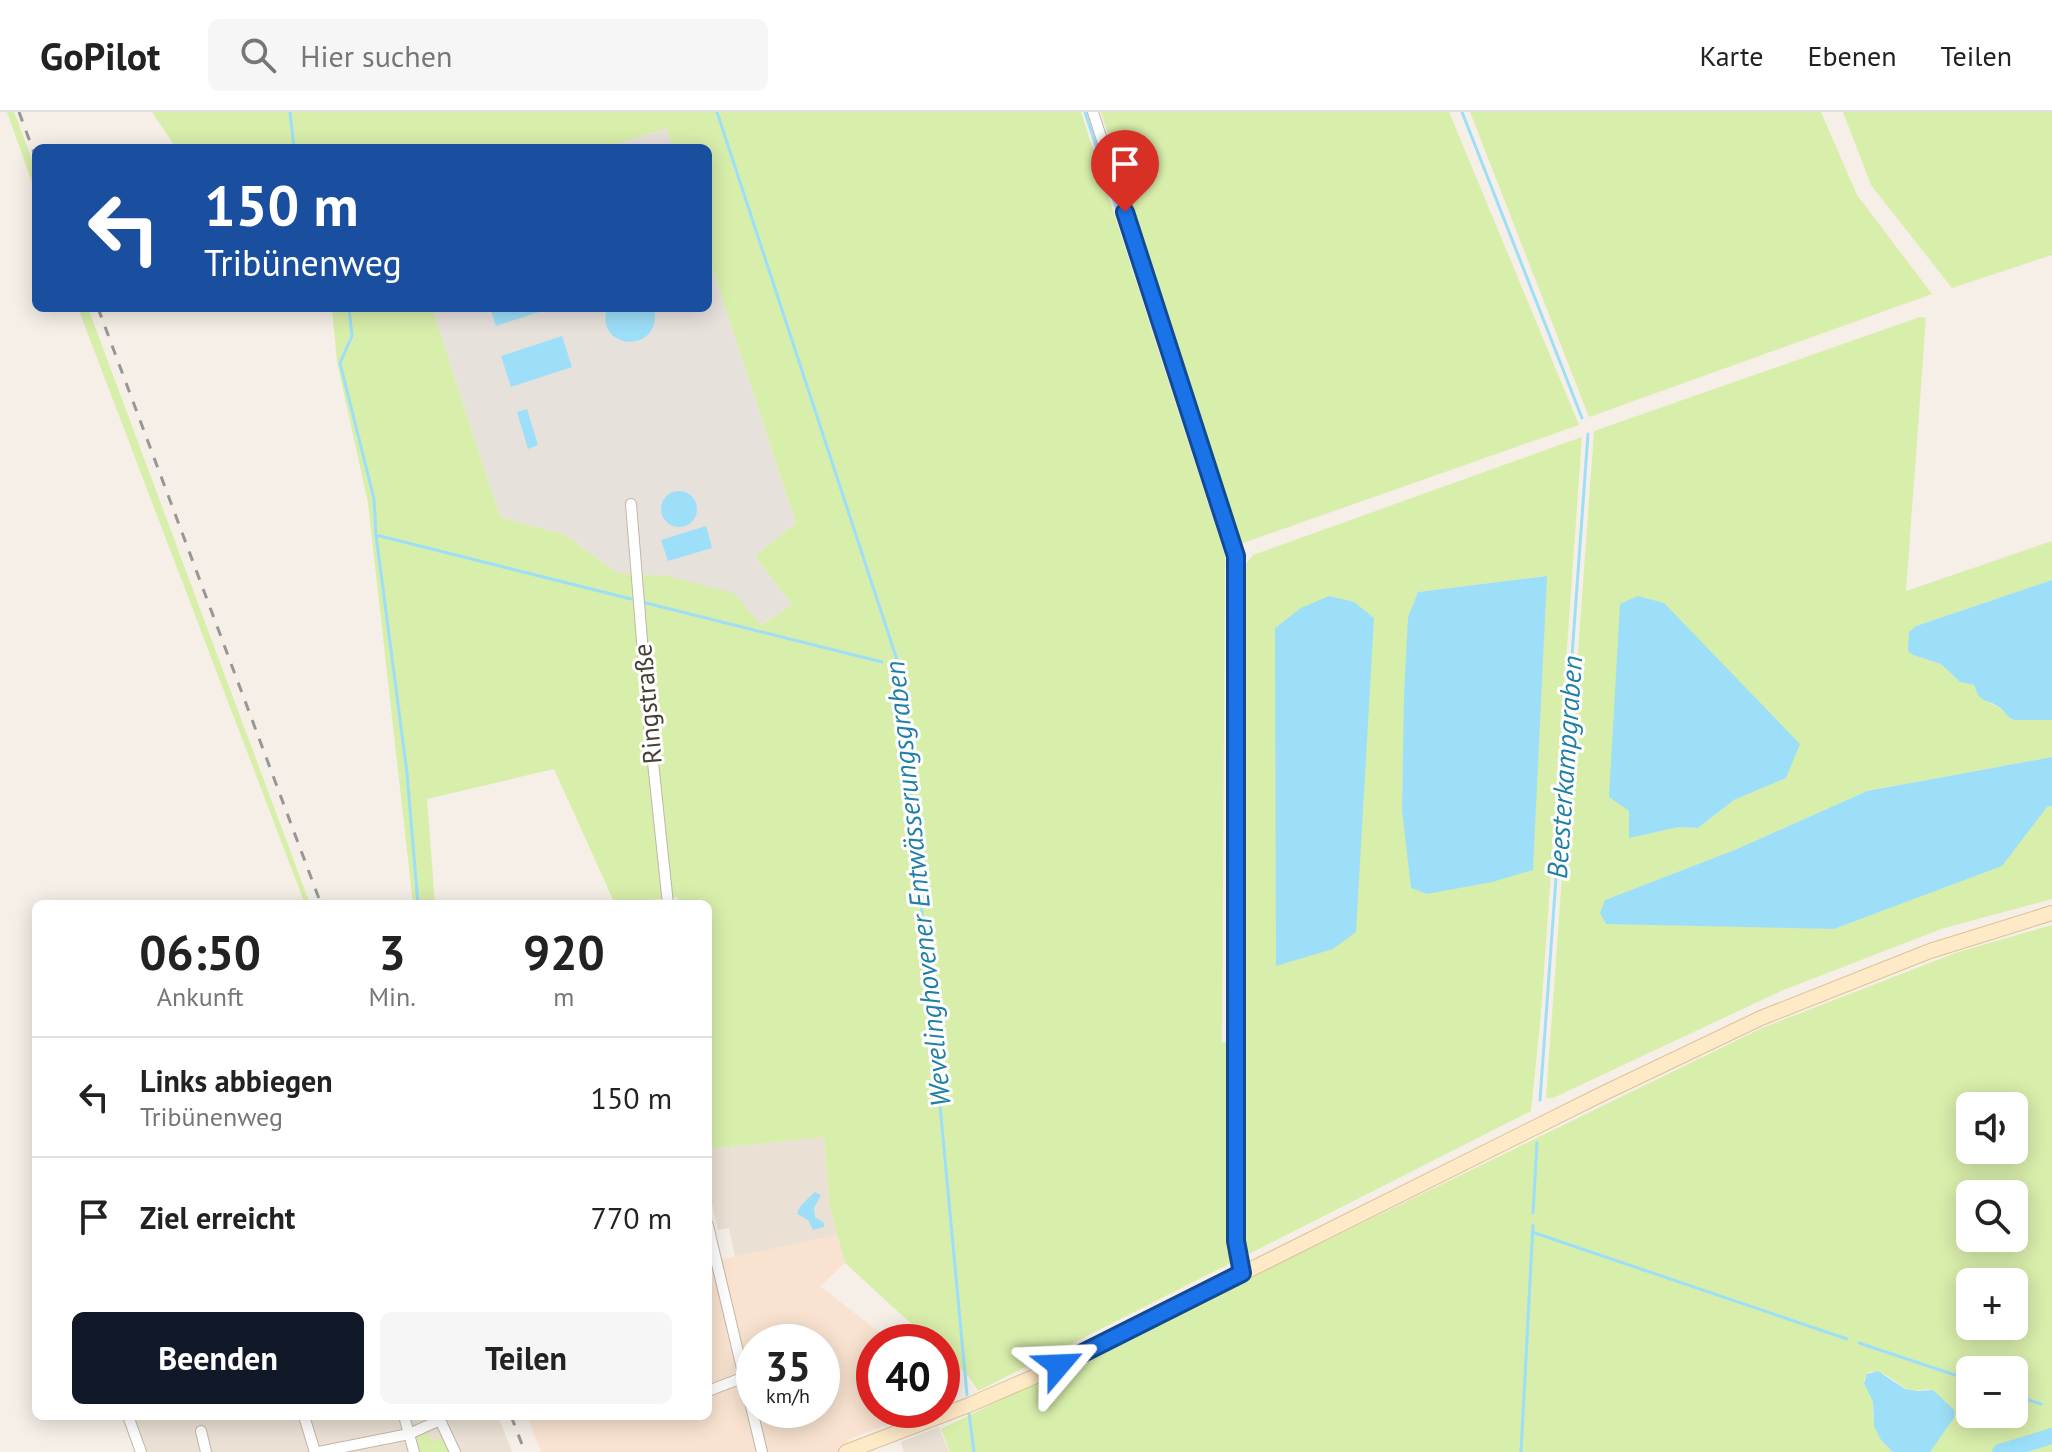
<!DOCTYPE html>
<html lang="de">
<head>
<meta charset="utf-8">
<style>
  body { margin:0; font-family:"PT Sans",sans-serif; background:#f6f6f6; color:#222; height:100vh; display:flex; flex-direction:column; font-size:30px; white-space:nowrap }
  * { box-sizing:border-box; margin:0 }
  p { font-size:26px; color:#767676 }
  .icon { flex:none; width:44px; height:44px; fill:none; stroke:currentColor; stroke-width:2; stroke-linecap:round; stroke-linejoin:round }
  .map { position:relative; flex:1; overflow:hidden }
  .details { position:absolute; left:32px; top:788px; width:680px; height:520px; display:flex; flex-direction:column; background:#fff; border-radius:12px; box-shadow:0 4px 20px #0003 }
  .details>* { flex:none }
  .hud { position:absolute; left:32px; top:32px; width:680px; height:168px; border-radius:12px; box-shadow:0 4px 20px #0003; background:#1a4fa0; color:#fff; overflow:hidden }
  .tools { position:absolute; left:1956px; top:980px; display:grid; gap:16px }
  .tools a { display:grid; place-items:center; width:72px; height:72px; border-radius:12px; background:#fff; box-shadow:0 4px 20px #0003; font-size:40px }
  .speed { position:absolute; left:736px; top:1212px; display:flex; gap:16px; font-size:40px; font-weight:700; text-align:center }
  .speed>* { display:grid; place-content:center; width:104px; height:104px; border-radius:50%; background:#fff; box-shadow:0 4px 20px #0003; line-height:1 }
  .speed small { font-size:20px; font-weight:400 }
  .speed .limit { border:12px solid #d22; background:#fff; color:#111 }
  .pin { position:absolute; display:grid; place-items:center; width:68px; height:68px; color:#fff; margin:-82px -34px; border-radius:50% 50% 50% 0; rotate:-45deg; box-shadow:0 0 8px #0007 }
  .pin .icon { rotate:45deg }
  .me { position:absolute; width:88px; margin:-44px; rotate:64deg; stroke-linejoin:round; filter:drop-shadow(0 0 6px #0008) }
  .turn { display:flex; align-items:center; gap:28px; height:168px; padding:0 40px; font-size:36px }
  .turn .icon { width:104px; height:104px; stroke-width:2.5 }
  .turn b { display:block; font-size:56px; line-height:68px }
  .eta { display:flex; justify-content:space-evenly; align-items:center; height:136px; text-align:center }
  .eta b { font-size:48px; font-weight:600; line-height:56px }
  .primary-button { display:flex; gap:16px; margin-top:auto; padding:16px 40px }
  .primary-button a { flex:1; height:92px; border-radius:12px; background:#111827; color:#fff; font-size:32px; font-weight:600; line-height:92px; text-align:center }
  .primary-button a+a { background:#f6f6f6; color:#222 }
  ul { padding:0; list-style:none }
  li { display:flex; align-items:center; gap:24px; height:120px; padding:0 40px; border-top:2px solid #e0e0e0 }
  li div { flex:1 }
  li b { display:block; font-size:30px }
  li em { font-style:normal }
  header { display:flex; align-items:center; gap:48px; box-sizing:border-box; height:112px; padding:0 40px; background:#fff; border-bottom:2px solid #e0e0e0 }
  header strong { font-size:38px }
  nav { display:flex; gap:44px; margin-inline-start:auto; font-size:28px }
  .search { width:560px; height:72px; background:#f6f6f6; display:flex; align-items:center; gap:20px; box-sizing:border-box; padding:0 28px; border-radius:12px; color:#767676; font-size:30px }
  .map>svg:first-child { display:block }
  .residential { fill:#eae0d4 }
  .commercial { fill:#f9e3d0; fill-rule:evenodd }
  .industrial { fill:#e7e1dc }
  .green { fill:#d8eeab; fill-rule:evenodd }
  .water { fill:#9ddff8 }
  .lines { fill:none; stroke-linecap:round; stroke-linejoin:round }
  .stream { stroke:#9ddff8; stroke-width:3 }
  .river { stroke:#9ddff8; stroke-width:16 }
  .street-casing { stroke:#c2b6a8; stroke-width:12 }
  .secondary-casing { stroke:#ddc194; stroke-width:16 }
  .street { stroke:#fff; stroke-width:10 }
  .secondary { stroke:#ffeac7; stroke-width:14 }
  .rail { stroke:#979797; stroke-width:3; stroke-dasharray:10 10; stroke-linecap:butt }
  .route-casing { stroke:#114b97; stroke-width:20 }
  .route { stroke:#1a73e8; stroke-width:14 }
  .labels { text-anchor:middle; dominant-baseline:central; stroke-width:6; stroke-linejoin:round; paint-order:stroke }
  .street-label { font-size:26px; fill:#493f35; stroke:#fff }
  .water-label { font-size:28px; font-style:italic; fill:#1f7fa7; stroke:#fff }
</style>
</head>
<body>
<header>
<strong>GoPilot</strong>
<div class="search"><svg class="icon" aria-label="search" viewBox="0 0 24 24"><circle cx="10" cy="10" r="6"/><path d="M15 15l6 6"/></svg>Hier suchen</div>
<nav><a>Karte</a><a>Ebenen</a><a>Teilen</a></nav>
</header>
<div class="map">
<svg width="2052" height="1340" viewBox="0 0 2052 1340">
  <rect width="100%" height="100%" fill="#f5efe7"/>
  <g class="residential">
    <path d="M824,1025L830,1095L838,1123L735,1145L729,1116L718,1118L708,1074V1037Z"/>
    <path d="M130,1304H498L512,1340H144Z"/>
    <path d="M939,1315L949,1340H904L901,1330Z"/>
  </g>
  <path class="commercial" d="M838,1123L845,1151L820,1174L892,1230H874V1298H926L847,1328L852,1340H541L527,1304H708V1150ZM754,1230H822V1298H754Z"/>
  <g class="industrial">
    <path d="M666,16L673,36H605Z"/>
    <path d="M708,143L796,411L755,444L792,493L760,513L667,464L617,461L565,423L500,405L432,196H708Z"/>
  </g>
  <g class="green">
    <path d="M7,0H14L36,58V81Z"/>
    <path d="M152,0H1081L1225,444L1222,931L1243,927L1246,452L1253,443L1582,325L1541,901L1531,999L978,1279L970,1266L942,1240V1230H931L845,1151L830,1095L824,1025L708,1037V792H678L677,785L615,792L554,657L427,687L435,792H413L368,391L337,250L332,196H432L500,405L565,423L617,461L667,464L734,481L761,513L792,493L755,444L796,411L708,143V36H673L666,16L605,36H176ZM1546,464L1402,698L1408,505L1418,480Z"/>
    <path d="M1101,0H1449L1579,313L1240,432Z"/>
    <path d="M1470,0H1821L1857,83L1932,182L1589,305Z"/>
    <path d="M1843,0H2052V143L1952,176L1871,73Z"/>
    <path d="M78,196H88L310,792H305Z"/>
    <path d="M1920,205L1926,206L1906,479L2052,429V468L1916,514L1913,543L1941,552L1960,570L1974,573C1979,588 1987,588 1998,595C2004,598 2009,604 2014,608H2052V645L1867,679L1737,737L1605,788L1751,814L1834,817L1902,791L2047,695L2052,694V787L1941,817L1781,879L1553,986H1546L1594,319ZM1786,666L1734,688L1698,716L1679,715L1629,725V699Z"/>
    <path d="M2052,813V1340H1930L1954,1306L1929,1277L1911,1279C1896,1273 1887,1257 1869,1260L1864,1268L1873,1290V1306L1881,1328L1893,1340H950L941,1317L1762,916L1958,840ZM1970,994H2014V1038H1970ZM1970,1082H2014V1126H1970ZM1970,1170H2014V1214H1970ZM1970,1258H2014V1302H1970Z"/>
    <path d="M426,1317L432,1329L445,1326L452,1340H419L415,1323Z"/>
  </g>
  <g class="water">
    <path d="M490,196H541L542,199L496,214Z"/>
    <path d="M607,196H654C663,243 594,239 607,196Z"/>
    <path d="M562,224L572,255L511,275L501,244Z"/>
    <path d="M527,297L538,333L528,337L517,300Z"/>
    <circle cx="679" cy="397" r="18"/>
    <path d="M706,414L712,436L668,449L661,428Z"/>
    <path d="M1547,464L1533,758L1492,770L1427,782L1411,776L1402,698L1404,583L1408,505L1418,480Z"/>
    <path d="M2052,468V608H2014C2007,605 2005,599 1999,595C1986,586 1980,592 1974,573L1960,570L1941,552L1913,543L1908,539L1909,520L1916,514Z"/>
    <path d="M1329,484L1354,490L1374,506L1356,820L1333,837L1276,854L1275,516L1301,496Z"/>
    <path d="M1638,484L1664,491L1800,632L1786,666L1734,688L1698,716L1679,715L1629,726V699L1609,685L1620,492Z"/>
    <path d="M2052,645V694L2047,695L2002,754L1834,817L1606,812L1600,801L1605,788L1737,737L1867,679Z"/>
    <path d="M815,1080L821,1083L814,1096L815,1105L824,1111V1115L813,1118L808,1108L797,1102C798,1094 810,1085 815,1080Z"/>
    <path d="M1878,1259L1905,1277L1917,1279L1933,1278L1955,1299L1954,1306L1930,1340H1893L1881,1328L1874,1314L1873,1290L1864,1271L1867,1262Z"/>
  </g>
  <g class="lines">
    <g class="stream">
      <path d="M290,0L294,36"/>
      <path d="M717,0L899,554L967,1283"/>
      <path d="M1085,0L1227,434"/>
      <path d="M1462,0L1582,306"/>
      <path d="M349,196L352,224L340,251L374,387L376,423L631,487"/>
      <path d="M376,423L407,661L418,792"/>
      <path d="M642,490L882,550"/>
      <path d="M891,552L899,554"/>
      <path d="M1540,988L1588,322"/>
      <path d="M1533,1101L1537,1031"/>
      <path d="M1532,1120L1847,1227"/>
      <path d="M1859,1231L1970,1268"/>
      <path d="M2014,1283L2041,1292"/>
      <path d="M969,1301L974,1340"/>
      <path d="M1521,1340L1533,1113"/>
    </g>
    <path class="river" d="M2000,1340L2052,1324"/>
    <g class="street-casing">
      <g id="street">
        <path d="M1093,0L1236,444V1129L1242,1161"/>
        <path d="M631,392L648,603L668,792"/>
        <path d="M708,1113L712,1131"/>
        <path d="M708,1132L712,1131L762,1340"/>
        <path d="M708,1279L742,1266"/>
        <path d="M128,1304L141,1340"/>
        <path d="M304,1304L315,1340"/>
        <path d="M404,1304L414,1340"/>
        <path d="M201,1319L206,1340"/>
        <path d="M319,1340L409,1322L440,1308L455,1340"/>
      </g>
    </g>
    <g class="secondary-casing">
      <path id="secondary" d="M846,1340L969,1293L1045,1260L1600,983L1761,906L1930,839L2052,801"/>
    </g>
    <use href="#street" class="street"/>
    <use href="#secondary" class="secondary"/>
    <g class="rail">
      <path d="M19,0L36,46"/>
      <path d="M98,196L321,792"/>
      <path d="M511,1304L525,1340"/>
    </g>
  </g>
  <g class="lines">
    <g class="route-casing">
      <path id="route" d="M1059,1253L1242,1161L1236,1129V444L1125,100"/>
    </g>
    <use href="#route" class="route"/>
  </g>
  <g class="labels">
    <g class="street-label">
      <text transform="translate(647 592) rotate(-95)">Ringstraße</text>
    </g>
    <g class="water-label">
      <text transform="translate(1564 655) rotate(-86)">Beesterkampgraben</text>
      <text transform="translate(917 772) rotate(-96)">Wevelinghovener Entwässerungsgraben</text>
    </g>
  </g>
</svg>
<div class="tools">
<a><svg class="icon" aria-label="sound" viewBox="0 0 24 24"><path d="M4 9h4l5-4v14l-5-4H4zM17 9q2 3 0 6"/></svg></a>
<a><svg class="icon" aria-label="search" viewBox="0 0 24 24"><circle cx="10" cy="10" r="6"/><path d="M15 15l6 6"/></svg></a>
<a>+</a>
<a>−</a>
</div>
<div class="speed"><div>35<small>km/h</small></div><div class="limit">40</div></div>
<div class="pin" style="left:1125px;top:100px;background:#d93025"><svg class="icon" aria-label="arrive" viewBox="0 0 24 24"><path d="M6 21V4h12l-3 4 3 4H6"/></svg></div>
<svg class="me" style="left:1059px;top:1253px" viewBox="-20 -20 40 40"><path d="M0-17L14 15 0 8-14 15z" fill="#1a73e8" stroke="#fff" stroke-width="4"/></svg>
<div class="hud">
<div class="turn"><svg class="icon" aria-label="left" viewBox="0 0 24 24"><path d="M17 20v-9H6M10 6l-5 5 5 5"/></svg><div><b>150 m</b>Tribünenweg</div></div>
</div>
<section class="details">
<div class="eta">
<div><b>06:50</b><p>Ankunft</p></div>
<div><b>3</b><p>Min.</p></div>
<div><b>920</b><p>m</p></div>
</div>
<ul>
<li><svg class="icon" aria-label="left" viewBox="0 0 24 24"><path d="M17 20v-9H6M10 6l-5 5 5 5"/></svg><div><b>Links abbiegen</b><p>Tribünenweg</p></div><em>150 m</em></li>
<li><svg class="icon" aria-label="arrive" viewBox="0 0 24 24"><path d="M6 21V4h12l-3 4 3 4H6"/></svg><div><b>Ziel erreicht</b></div><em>770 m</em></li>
</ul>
<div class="primary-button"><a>Beenden</a><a>Teilen</a></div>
</section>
</div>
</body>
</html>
